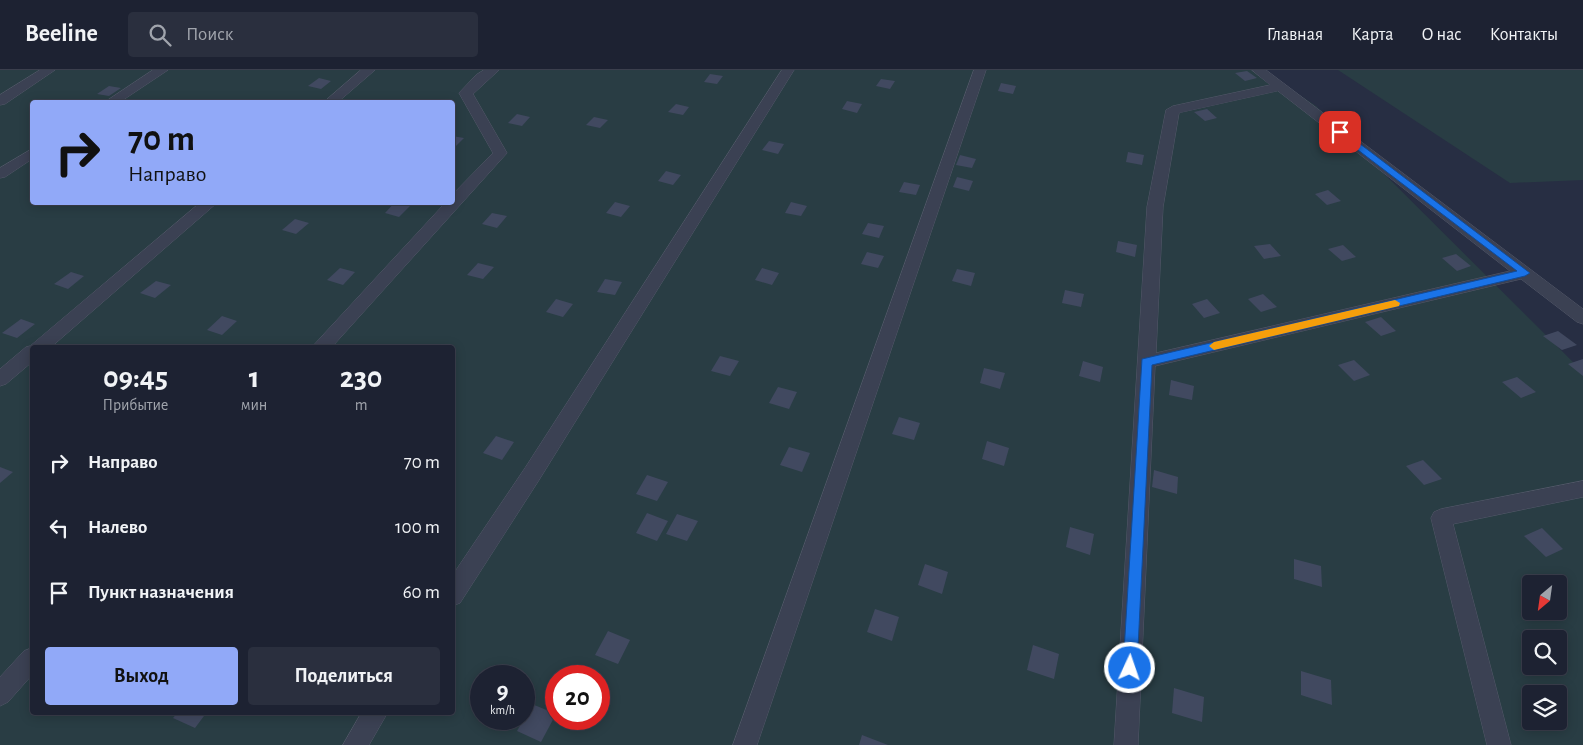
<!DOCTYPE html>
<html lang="ru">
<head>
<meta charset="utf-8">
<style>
  body { margin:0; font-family:"Alegreya Sans",sans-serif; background:#2a2f3e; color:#f1f3f6; height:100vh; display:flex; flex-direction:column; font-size:19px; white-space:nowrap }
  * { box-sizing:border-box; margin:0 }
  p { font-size:16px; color:#a0a4ac }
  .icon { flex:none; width:28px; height:28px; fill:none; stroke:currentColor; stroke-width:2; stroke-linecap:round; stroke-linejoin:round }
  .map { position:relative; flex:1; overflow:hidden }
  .drawer { position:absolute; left:30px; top:275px; width:425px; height:370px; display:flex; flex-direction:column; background:#1d2232; border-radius:5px; box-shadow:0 2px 12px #0003,0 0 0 1px #3b3f4d }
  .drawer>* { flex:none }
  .guide { position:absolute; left:30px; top:30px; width:425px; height:105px; border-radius:5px; box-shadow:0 2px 12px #0003,0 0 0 1px #3b3f4d; background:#91a9f8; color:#111; overflow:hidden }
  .needle { width:32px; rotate:209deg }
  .tools { position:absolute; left:1522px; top:505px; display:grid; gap:10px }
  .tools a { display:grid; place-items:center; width:45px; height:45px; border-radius:5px; background:#1d2232; box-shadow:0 2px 12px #0003,0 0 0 1px #3b3f4d; font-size:25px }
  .speed { position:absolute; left:470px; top:595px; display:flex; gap:10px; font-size:25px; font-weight:700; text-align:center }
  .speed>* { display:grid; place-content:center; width:65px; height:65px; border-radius:50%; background:#1d2232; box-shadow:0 2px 12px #0003,0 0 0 1px #3b3f4d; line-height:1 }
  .speed small { font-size:12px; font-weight:400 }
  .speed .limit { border:8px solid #d22; background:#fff; color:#111 }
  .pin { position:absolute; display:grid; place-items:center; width:42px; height:42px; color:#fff; margin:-21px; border-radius:10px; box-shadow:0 2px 8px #0006 }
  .me { position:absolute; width:55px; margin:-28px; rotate:3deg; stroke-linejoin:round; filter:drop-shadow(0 0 4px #0008) }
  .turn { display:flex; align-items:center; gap:18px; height:105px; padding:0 15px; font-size:22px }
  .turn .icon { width:65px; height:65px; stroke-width:2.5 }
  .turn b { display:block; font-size:35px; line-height:42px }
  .eta { display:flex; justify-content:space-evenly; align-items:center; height:85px; text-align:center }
  .eta b { font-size:30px; font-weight:600; line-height:35px }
  .button { display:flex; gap:10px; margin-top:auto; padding:10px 15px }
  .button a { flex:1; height:58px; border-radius:5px; background:#91a9f8; color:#111; font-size:20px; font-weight:600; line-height:58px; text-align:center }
  .button a+a { background:#2a2f3e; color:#f1f3f6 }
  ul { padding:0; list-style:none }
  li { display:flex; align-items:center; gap:15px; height:65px; padding:0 15px }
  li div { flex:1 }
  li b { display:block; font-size:19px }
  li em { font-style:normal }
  header { display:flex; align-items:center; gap:30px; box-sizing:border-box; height:70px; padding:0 25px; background:#1d2232; border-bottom:1px solid #3b3f4d }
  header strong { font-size:24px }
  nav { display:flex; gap:28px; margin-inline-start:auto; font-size:18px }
  .search { width:350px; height:45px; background:#2a2f3e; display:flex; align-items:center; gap:12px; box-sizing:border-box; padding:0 18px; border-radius:5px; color:#a0a4ac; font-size:19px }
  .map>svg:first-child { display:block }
  .green { fill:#293d44; fill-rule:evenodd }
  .building { fill:#414960 }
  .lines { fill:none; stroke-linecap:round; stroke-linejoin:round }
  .service-casing { stroke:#54596a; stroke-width:1 }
  .service { fill:#3b4153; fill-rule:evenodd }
  .route { fill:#1a73e8; stroke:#114b97 }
  .slow { fill:#f59e0b }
</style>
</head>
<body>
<header>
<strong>Beeline</strong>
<div class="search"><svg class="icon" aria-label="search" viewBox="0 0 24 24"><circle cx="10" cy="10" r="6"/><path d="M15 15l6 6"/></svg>Поиск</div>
<nav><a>Главная</a><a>Карта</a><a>О нас</a><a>Контакты</a></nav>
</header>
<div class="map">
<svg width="1583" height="675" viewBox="0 0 1583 675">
  <rect width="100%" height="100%" fill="#272e43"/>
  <g class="green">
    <path d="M0,0H1262L1316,36L1583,302V675H0ZM32,32H452V132H32ZM32,278H452V642H32ZM1531,514H1559V541H1531ZM1531,569H1559V596H1531ZM481,606H524V649H481ZM556,606H599V649H556ZM1531,624H1559V651H1531Z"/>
    <path d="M1338,0H1583V110L1510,113Z"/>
  </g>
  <g class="building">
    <path d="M1247,1L1257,8L1245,11L1235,3Z"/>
    <path d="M710,4L723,6L717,14L704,12Z"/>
    <path d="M319,8L331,11L321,19L308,16Z"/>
    <path d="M881,9L895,11L890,19L876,16Z"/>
    <path d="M1001,13L1016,16L1013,24L998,21Z"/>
    <path d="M109,16L121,18L109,26L97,24Z"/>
    <path d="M847,31L862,34L857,43L842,39Z"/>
    <path d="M676,34L689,37L683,45L668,42Z"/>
    <path d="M1207,39L1217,48L1205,51L1194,42Z"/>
    <path d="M517,44L530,47L522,56L508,53Z"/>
    <path d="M594,47L608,50L600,58L586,55Z"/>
    <path d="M452,66L464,68L454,78L452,77Z"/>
    <path d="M769,71L784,74L778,84L762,80Z"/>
    <path d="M1128,82L1144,85L1142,95L1126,92Z"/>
    <path d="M960,85L976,89L972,98L956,95Z"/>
    <path d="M666,101L681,105L673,115L658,111Z"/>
    <path d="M957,107L973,111L969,121L953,117Z"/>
    <path d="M904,112L920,115L916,125L899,122Z"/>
    <path d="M1328,120L1341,131L1327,135L1315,124Z"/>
    <path d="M395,132H398L410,136L399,147L385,143Z"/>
    <path d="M615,132L630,136L621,147L606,143Z"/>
    <path d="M791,132L807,136L801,146L785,143Z"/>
    <path d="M492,143L507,146L497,158L482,154Z"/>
    <path d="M295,149L309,153L296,164L282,160Z"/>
    <path d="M868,153L884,156L879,168L862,164Z"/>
    <path d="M1118,171L1137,175L1135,187L1116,182Z"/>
    <path d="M1270,174L1281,186L1264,189L1254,176Z"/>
    <path d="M1343,175L1356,187L1342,191L1328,179Z"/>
    <path d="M867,182L884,186L878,198L861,194Z"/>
    <path d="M1456,184L1471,196L1457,201L1442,188Z"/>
    <path d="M478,193L494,197L483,209L467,205Z"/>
    <path d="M340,198L355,202L343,215L327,210Z"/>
    <path d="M762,198L779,203L772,215L755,210Z"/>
    <path d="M957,199L975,203L971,216L952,211Z"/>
    <path d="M71,202L84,206L68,219L54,214Z"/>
    <path d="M605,209L622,212L615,225L597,222Z"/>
    <path d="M156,211L171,215L155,228L140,223Z"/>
    <path d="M1065,220L1084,224L1081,237L1062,233Z"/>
    <path d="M1263,224L1277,237L1261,242L1248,229Z"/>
    <path d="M556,229L573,234L563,247L546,242Z"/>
    <path d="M1207,229L1220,243L1204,248L1192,234Z"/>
    <path d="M222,246L237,251L222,265L207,260Z"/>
    <path d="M1381,247L1396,261L1381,266L1365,252Z"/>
    <path d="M21,249L35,254L17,268L2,263Z"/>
    <path d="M1558,261L1577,275L1562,280L1543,266Z"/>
    <path d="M720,286L739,291L730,306L711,301Z"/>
    <path d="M1583,289V306L1568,294Z"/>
    <path d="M1354,290L1370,305L1354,311L1338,295Z"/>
    <path d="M1083,291L1103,297L1100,312L1079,306Z"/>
    <path d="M984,298L1005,303L1000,319L980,313Z"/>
    <path d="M1517,307L1536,322L1521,328L1502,312Z"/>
    <path d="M1171,310L1194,316L1192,330L1169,325Z"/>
    <path d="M778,317L797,322L789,339L769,333Z"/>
    <path d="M899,347L920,353L914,370L892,364Z"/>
    <path d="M496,366L514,372L502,390L483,383Z"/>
    <path d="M987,371L1009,378L1004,396L982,389Z"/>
    <path d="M789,377L810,383L802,402L780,395Z"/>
    <path d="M1423,390L1442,409L1424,415L1406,396Z"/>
    <path d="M0,397L13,402L0,413Z"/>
    <path d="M1154,400L1178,407L1177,424L1152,417Z"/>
    <path d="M647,405L668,412L657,431L636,424Z"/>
    <path d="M647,443L668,451L657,471L636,463Z"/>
    <path d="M677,444L698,451L687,471L666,464Z"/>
    <path d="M1070,457L1094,464L1090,485L1066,477Z"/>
    <path d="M1542,458L1563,479L1546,487L1524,466Z"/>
    <path d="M1294,489L1321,496L1322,517L1294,509Z"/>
    <path d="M925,494L948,502L942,524L918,515Z"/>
    <path d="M875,539L899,547L892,571L867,562Z"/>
    <path d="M608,561L630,570L618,594L595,585Z"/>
    <path d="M1033,575L1059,584L1054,609L1027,600Z"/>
    <path d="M1301,601L1331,610L1332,635L1301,625Z"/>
    <path d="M1174,618L1204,627L1202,652L1172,643Z"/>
    <path d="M532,634L556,644L541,672L517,661Z"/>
    <path d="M178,642H207L195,658L173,648Z"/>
    <path d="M862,665L888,675H859Z"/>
  </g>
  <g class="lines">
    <g class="service-casing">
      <g id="service">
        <path d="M40,0H55L5,34L0,35V25Z"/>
        <path d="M153,0H168L120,32H105Z"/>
        <path d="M361,0H375L338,32H324Z"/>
        <path d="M484,0H499L473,24L507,83L331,278H311L446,132H452V125L493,83L459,23L476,5Z"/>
        <path d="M782,0H794L539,410L460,533L452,536V506L525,398Z"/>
        <path d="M974,0H986L757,675H733Z"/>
        <path d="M1252,0H1266L1583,239V254L1577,252L1521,209L1155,296L1138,675H1114L1147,137L1166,40L1173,36L1270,15ZM1278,21L1510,201L1156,283L1163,137L1179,43Z"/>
        <path d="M32,79V89L5,107L0,108V98Z"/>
        <path d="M201,132H218L50,278H32V292L6,314L0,316V299L26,277L30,276Z"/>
        <path d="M1583,411V427L1453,454L1511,675H1487L1431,448L1434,442L1441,439Z"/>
        <path d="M32,578V605L8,632L0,636V607L24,581Z"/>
        <path d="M362,642H388L369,675H343Z"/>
      </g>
    </g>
    <use href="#service" class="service"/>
  </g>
  <path class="route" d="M1337,61H1343L1530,203L1525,206L1152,295L1137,598L1135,603L1130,605L1125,603L1123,598L1142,289L1517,201L1337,64Z"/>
  <path class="slow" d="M1395,230L1400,233L1399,236L1214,280L1209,276L1214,272Z"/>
</svg>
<div class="tools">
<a><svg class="needle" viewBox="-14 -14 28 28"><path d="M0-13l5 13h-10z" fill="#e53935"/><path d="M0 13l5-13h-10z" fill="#a0a4ac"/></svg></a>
<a><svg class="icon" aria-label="search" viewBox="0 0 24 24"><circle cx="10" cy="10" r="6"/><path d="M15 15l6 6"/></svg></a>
<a><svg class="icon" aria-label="layers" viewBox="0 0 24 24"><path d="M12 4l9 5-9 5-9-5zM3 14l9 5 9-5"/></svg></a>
</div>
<div class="speed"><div>9<small>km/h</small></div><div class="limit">20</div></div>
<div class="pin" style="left:1340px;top:62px;background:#d93025"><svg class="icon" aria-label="arrive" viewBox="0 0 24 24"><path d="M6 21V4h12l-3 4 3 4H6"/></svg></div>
<svg class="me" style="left:1130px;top:598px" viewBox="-20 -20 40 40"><circle r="17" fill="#1a73e8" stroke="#fff" stroke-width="3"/><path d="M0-11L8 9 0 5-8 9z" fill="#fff"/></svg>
<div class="guide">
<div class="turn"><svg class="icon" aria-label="right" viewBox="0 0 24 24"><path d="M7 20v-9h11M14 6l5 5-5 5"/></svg><div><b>70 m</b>Направо</div></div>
</div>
<section class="drawer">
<div class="eta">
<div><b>09:45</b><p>Прибытие</p></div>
<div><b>1</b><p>мин</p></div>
<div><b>230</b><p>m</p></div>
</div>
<ul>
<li><svg class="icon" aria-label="right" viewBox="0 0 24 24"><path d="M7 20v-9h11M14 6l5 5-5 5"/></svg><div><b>Направо</b></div><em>70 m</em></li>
<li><svg class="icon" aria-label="left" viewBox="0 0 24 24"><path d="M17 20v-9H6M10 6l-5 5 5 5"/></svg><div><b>Налево</b></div><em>100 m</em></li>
<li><svg class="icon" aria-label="arrive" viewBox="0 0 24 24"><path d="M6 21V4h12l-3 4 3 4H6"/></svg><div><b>Пункт назначения</b></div><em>60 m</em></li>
</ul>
<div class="button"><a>Выход</a><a>Поделиться</a></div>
</section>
</div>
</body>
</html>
